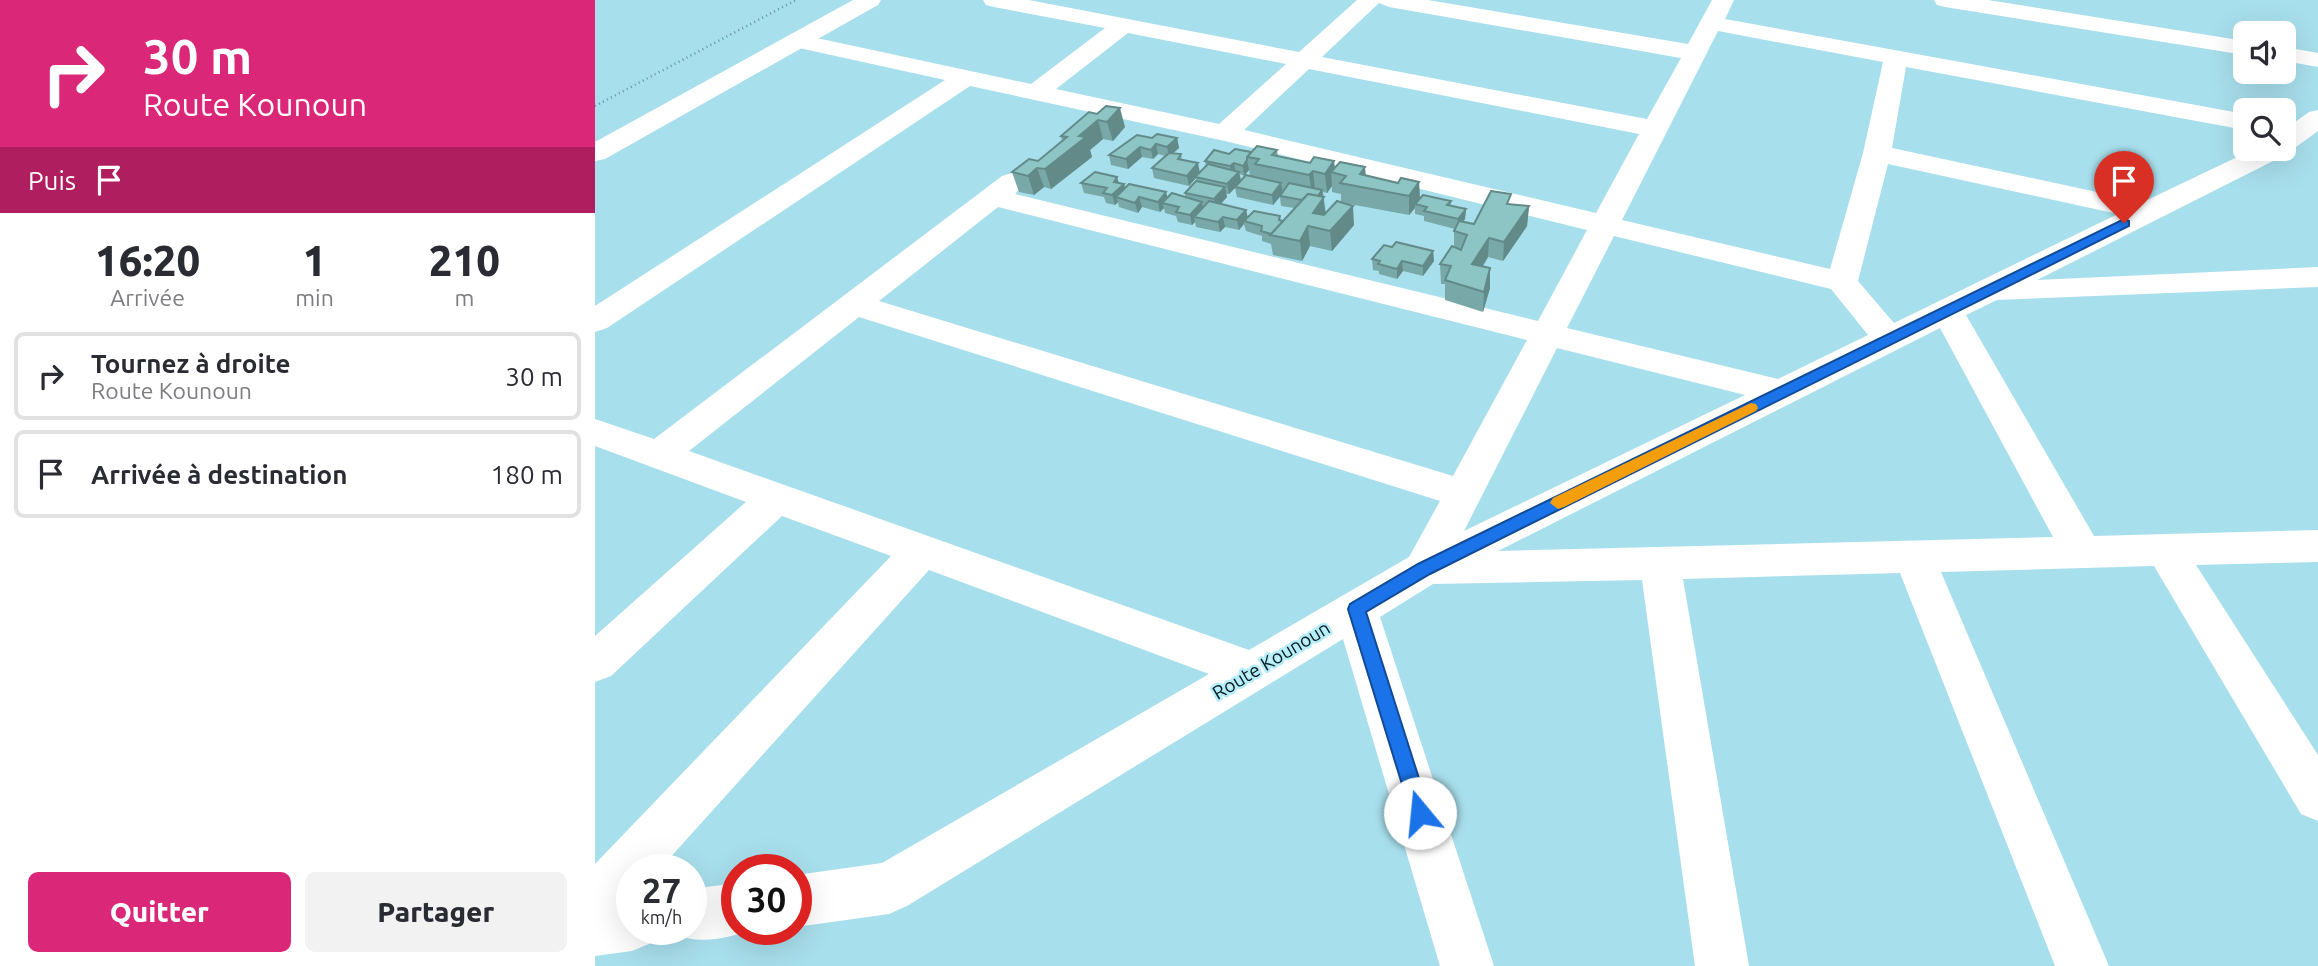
<!DOCTYPE html>
<html lang="fr">
<head>
<meta charset="utf-8">
<style>
  body { margin:0; font-family:Ubuntu,sans-serif; background:#f2f2f3; color:#2b2b33; height:100vh; display:flex; flex-direction:column; font-size:26px; white-space:nowrap }
  * { box-sizing:border-box; margin:0 }
  p { font-size:23px; color:#7c7c81 }
  .icon { flex:none; width:38px; height:38px; fill:none; stroke:currentColor; stroke-width:2; stroke-linecap:round; stroke-linejoin:round }
  .map { position:relative; flex:1; overflow:hidden }
  .panel { display:flex; flex-direction:column; background:#fff; width:595px }
  .panel>* { flex:none }
  .banner { background:#db2777; color:#fff; overflow:hidden }
  .fabs { position:absolute; left:1638px; top:21px; display:grid; gap:14px }
  .fabs a { display:grid; place-items:center; width:63px; height:63px; border-radius:10px; background:#fff; box-shadow:0 7px 28px #0002; font-size:35px }
  .speed { position:absolute; left:21px; top:854px; display:flex; gap:14px; font-size:35px; font-weight:700; text-align:center }
  .speed>* { display:grid; place-content:center; width:91px; height:91px; border-radius:50%; background:#fff; box-shadow:0 7px 28px #0002; line-height:1 }
  .speed small { font-size:18px; font-weight:400 }
  .speed .limit { border:10px solid #d22; background:#fff; color:#111 }
  .pin { position:absolute; display:grid; place-items:center; width:60px; height:60px; color:#fff; margin:-72px -30px; border-radius:50% 50% 50% 0; rotate:-45deg; box-shadow:0 0 7px #0007 }
  .pin .icon { rotate:45deg }
  .me { position:absolute; width:77px; margin:-38px; rotate:343deg; stroke-linejoin:round; filter:drop-shadow(0 0 5px #0008) }
  .turn { display:flex; align-items:center; gap:24px; height:147px; padding:0 28px; font-size:32px }
  .turn .icon { width:91px; height:91px; stroke-width:2.5 }
  .turn b { display:block; font-size:49px; line-height:60px }
  .then { display:flex; align-items:center; height:66px; padding:0 28px; background:#0003; gap:14px; font-size:26px }
  .eta { display:flex; justify-content:space-evenly; align-items:center; height:119px; text-align:center }
  .eta b { font-size:42px; font-weight:800; line-height:49px }
  .primary-button { display:flex; gap:14px; margin-top:auto; padding:14px 28px }
  .primary-button a { flex:1; height:80px; border-radius:10px; background:#db2777; color:#fff; font-size:28px; font-weight:800; line-height:80px; text-align:center }
  .primary-button a+a { background:#f2f2f3; color:#2b2b33 }
  ul { padding:0; list-style:none }
  li { display:flex; align-items:center; gap:21px; height:88px; margin:0 14px 10px; padding:0 14px; border:4px solid #e1e1e2; border-radius:10px }
  li div { flex:1 }
  li b { display:block; font-size:26px }
  li em { font-style:normal }
  main { display:flex; flex:1; min-height:0 }
  .map>svg:first-child { display:block }
  .lines { fill:none; stroke-linecap:round; stroke-linejoin:round }
  .path { stroke:#6a959f; stroke-width:2.5; stroke-dasharray:1 3.5; stroke-linecap:butt }
  .minor { fill:#fff; fill-rule:evenodd }
  .tertiary { fill:#fff; fill-rule:evenodd }
  .wall { fill:#78a9a8; fill-rule:evenodd }
  .shaded-wall { fill:#628a88 }
  .building { fill:#8cc5c3; stroke:#628a88; stroke-width:2 }
  .route { fill:#1a73e8; stroke:#114b97; stroke-width:2 }
  .slow { fill:#f59e0b }
  .labels { text-anchor:middle; dominant-baseline:central; stroke-width:5; stroke-linejoin:round; paint-order:stroke }
  .street-label { font-size:19px; fill:#041a1f; stroke:#b5edf9 }
</style>
</head>
<body>
<main>
<section class="panel">
<div class="banner">
<div class="turn"><svg class="icon" aria-label="right" viewBox="0 0 24 24"><path d="M7 20v-9h11M14 6l5 5-5 5"/></svg><div><b>30 m</b>Route Kounoun</div></div>
<div class="then">Puis<svg class="icon" aria-label="arrive" viewBox="0 0 24 24"><path d="M6 21V4h12l-3 4 3 4H6"/></svg></div>
</div>
<div class="eta">
<div><b>16:20</b><p>Arrivée</p></div>
<div><b>1</b><p>min</p></div>
<div><b>210</b><p>m</p></div>
</div>
<ul>
<li><svg class="icon" aria-label="right" viewBox="0 0 24 24"><path d="M7 20v-9h11M14 6l5 5-5 5"/></svg><div><b>Tournez à droite</b><p>Route Kounoun</p></div><em>30 m</em></li>
<li><svg class="icon" aria-label="arrive" viewBox="0 0 24 24"><path d="M6 21V4h12l-3 4 3 4H6"/></svg><div><b>Arrivée à destination</b></div><em>180 m</em></li>
</ul>
<div class="primary-button"><a>Quitter</a><a>Partager</a></div>
</section>
<div class="map">
<svg width="1723" height="966" viewBox="0 0 1723 966">
  <rect width="100%" height="100%" fill="#a8dfec"/>
  <g class="lines">
    <path class="path" d="M0,106L201,0"/>
    <g class="minor">
      <path d="M388,0H434L704,52L762,0H833L1093,44L1117,0H1139L1130,19L1650,114V130L1311,67L1297,148L1548,202L1659,149H1689V130L1714,112L1723,110V131L1690,155L1442,280L1723,267V287L1402,300L1371,315L1499,536L1723,530V562L1601,565L1723,755V821L1706,814L1559,566L1346,572L1514,966H1460L1305,573L1088,579L1154,966H1100L1047,580L838,584L785,617L899,966H845L748,639L312,906L294,914L201,927V875L287,863L614,674L334,570L64,870H37V929H61L56,943L37,951L0,956V864L296,556L187,516L16,676L0,682V636L151,502L0,446V419L59,439L407,176L417,173L427,176L431,182L420,194L943,321L992,230L630,141L375,86L12,328L0,332V306L350,80L195,46L191,41L195,36L203,34L436,84L510,28L399,7L391,5ZM784,3L794,7L1086,58L1052,119L727,57ZM1123,31L1288,62L1268,153L1235,269L1027,220ZM533,33L691,64L624,124L461,89ZM714,69L1044,134L1001,213L649,130ZM1293,164L1523,214L1299,323L1263,281ZM403,207L932,340L858,476L284,301ZM1019,236L1236,289L1273,335L1183,379L972,328ZM264,317L845,501L814,557L654,650L94,451ZM1345,328L1458,537L903,551ZM962,348L1150,395L869,531Z"/>
      <path d="M1339,0H1393L1650,41V55L1350,7L1342,5Z"/>
      <path d="M1689,47L1723,53V67L1689,61Z"/>
      <path d="M142,883V929H157C131,940 103,944 77,934L75,929H96V889Z"/>
    </g>
    <path class="tertiary" d="M258,0H286L283,5L10,159L0,161V142Z"/>
  </g>
  <g class="wall">
    <path d="M502,114L530,127L518,141L508,139L495,150L497,157L456,189L449,187L439,195L424,192L417,172L443,161L467,141L466,136Z"/>
    <path d="M582,138L584,148L578,153L586,154L587,160L605,172L611,166L610,161L634,154L682,150L683,157L715,163L739,161L740,168L771,175L803,183L824,182L825,198L856,201V206L871,209L870,219L868,222L879,224L916,205L934,206L932,226L908,261L893,257L888,266L895,288L888,312L850,300V284H846L845,264L859,247V231L860,229L829,221V216L820,214V208L814,215L749,203L759,225L737,251L715,246L707,261L678,255L676,244L667,241V236L651,231L649,224L644,230L630,227L625,232L601,227L600,222L597,225L583,222L581,216L570,213L569,208L565,212L547,207L543,213L524,207L523,202L520,205L511,203L509,197L489,193L486,183H524L530,188L573,197H590V193L601,182V178L594,186L559,178L557,168L570,156L563,154L558,159L547,157L533,169L516,165L514,155ZM654,170L655,176L646,181L645,174L649,176ZM737,186V192L746,194V202L731,213L728,192L732,193ZM640,188L642,197L678,205L685,197L686,206L699,208L688,221L653,218L651,210L626,204L632,197L631,194H634Z"/>
    <path d="M838,251L839,261L828,276L808,271L802,279L784,274V271L778,270L777,259Z"/>
  </g>
  <g class="shaded-wall">
    <path d="M525,108L530,127L518,141L512,122Z"/>
    <path d="M503,120L508,139L495,150L497,157L456,189L450,169L484,136Z"/>
    <path d="M582,138L584,148L574,157L572,147Z"/>
    <path d="M561,144L563,154L558,159L556,150Z"/>
    <path d="M545,147L547,157L533,169L531,159Z"/>
    <path d="M652,160L654,170L649,176L648,166Z"/>
    <path d="M739,161L740,173L736,172L737,186L732,193L730,174Z"/>
    <path d="M603,163L605,173L594,186L592,176Z"/>
    <path d="M639,163L641,173L637,176L635,166Z"/>
    <path d="M770,167L772,186L765,174Z"/>
    <path d="M442,168L449,187L439,195L433,176Z"/>
    <path d="M718,171L720,190L717,194L714,175Z"/>
    <path d="M644,172L646,182L634,194L632,184Z"/>
    <path d="M522,177L525,187L529,184L532,194L521,197L523,202L520,205L517,195L519,182Z"/>
    <path d="M824,182L825,202L820,204V208L814,215V196Z"/>
    <path d="M686,183L688,193L678,205L677,195Z"/>
    <path d="M630,187L632,197L621,209L619,199Z"/>
    <path d="M727,190L731,217L720,228L718,202Z"/>
    <path d="M571,192L574,202L567,203L569,208L565,212L563,202Z"/>
    <path d="M544,197L547,207L543,213L540,203Z"/>
    <path d="M607,202L609,212L599,217L600,222L597,225L595,215Z"/>
    <path d="M758,206L759,225L737,251L735,231Z"/>
    <path d="M934,206L932,226L908,261L909,242Z"/>
    <path d="M871,209L870,219L863,229V219Z"/>
    <path d="M651,210L653,220L649,221V224L644,230L642,220Z"/>
    <path d="M628,217L630,227L625,232L623,222Z"/>
    <path d="M713,226L715,246L707,261L705,241Z"/>
    <path d="M894,238L893,257L877,284V264Z"/>
    <path d="M838,251L839,261L828,276V266Z"/>
    <path d="M807,261L808,271L802,279V269Z"/>
    <path d="M895,268V288L888,312L889,292Z"/>
  </g>
  <g class="building">
    <path d="M511,106L525,108L512,122L503,120L484,136L491,137L450,169L442,168L433,176L417,172L434,159L443,161L472,137L466,136L494,112L502,114Z"/>
    <path d="M562,134L582,138L572,147L561,144L556,150L545,147L531,159L514,155L542,135L557,138Z"/>
    <path d="M662,146L682,150L677,155L715,163L719,157L739,161L730,174L718,171L714,175L660,164L664,159L652,157Z"/>
    <path d="M640,149L656,152L652,157V160L648,166L639,163L635,166L610,161L619,150L634,154Z"/>
    <path d="M574,153L586,154L583,159L603,163L592,176L557,168Z"/>
    <path d="M745,162L770,167L765,174L803,183L806,178L824,182L814,196L745,183L751,176L736,172Z"/>
    <path d="M613,164L644,172L632,184L600,177Z"/>
    <path d="M500,172L522,177L519,182L529,184L517,195L508,193L512,188L486,183Z"/>
    <path d="M651,175L686,183L677,195L640,187Z"/>
    <path d="M601,181L630,187L619,199L590,193Z"/>
    <path d="M694,183L727,190L723,196L713,194L707,200L685,196Z"/>
    <path d="M534,184L571,192L563,202L544,197L540,203L521,197Z"/>
    <path d="M896,191L916,194L912,204L934,206L909,242L894,238L877,264L895,268L889,292L850,280L856,266L845,264L857,246L866,250L872,235L859,231L864,221L879,224Z"/>
    <path d="M577,193L607,202L595,215L581,212L584,207L567,203Z"/>
    <path d="M713,194L729,197L718,213L729,215L742,201L758,206L735,231L713,226L705,241L675,235Z"/>
    <path d="M828,195L856,201L852,205L871,209L863,219L829,211L832,207L820,204Z"/>
    <path d="M614,201L651,210L642,220L628,217L623,222L599,217Z"/>
    <path d="M659,211L685,216L684,220L688,221L676,234L666,231L667,226L649,221Z"/>
    <path d="M801,242L838,251L828,266L807,261L802,269L783,264L785,261L777,259L789,245L797,247Z"/>
  </g>
  <path class="route" d="M1529,219L1534,221V226L835,574L771,612L835,813L832,820L825,823L818,820L753,609L755,604L823,564Z"/>
  <path class="slow" d="M1156,403L1161,404L1163,408L1161,411L969,507L963,509L955,503L958,498Z"/>
  <g class="labels">
    <g class="street-label">
      <text transform="translate(676 660) rotate(-31)">Route Kounoun</text>
    </g>
  </g>
</svg>
<div class="fabs">
<a><svg class="icon" aria-label="sound" viewBox="0 0 24 24"><path d="M4 9h4l5-4v14l-5-4H4zM17 9q2 3 0 6"/></svg></a>
<a><svg class="icon" aria-label="search" viewBox="0 0 24 24"><circle cx="10" cy="10" r="6"/><path d="M15 15l6 6"/></svg></a>
</div>
<div class="speed"><div>27<small>km/h</small></div><div class="limit">30</div></div>
<div class="pin" style="left:1529px;top:223px;background:#d93025"><svg class="icon" aria-label="arrive" viewBox="0 0 24 24"><path d="M6 21V4h12l-3 4 3 4H6"/></svg></div>
<svg class="me" style="left:825px;top:813px" viewBox="-20 -20 40 40"><circle r="19" fill="#fff"/><path d="M0-13L10 11 0 6-10 11z" fill="#1a73e8"/></svg>
</div>
</main>
</body>
</html>
